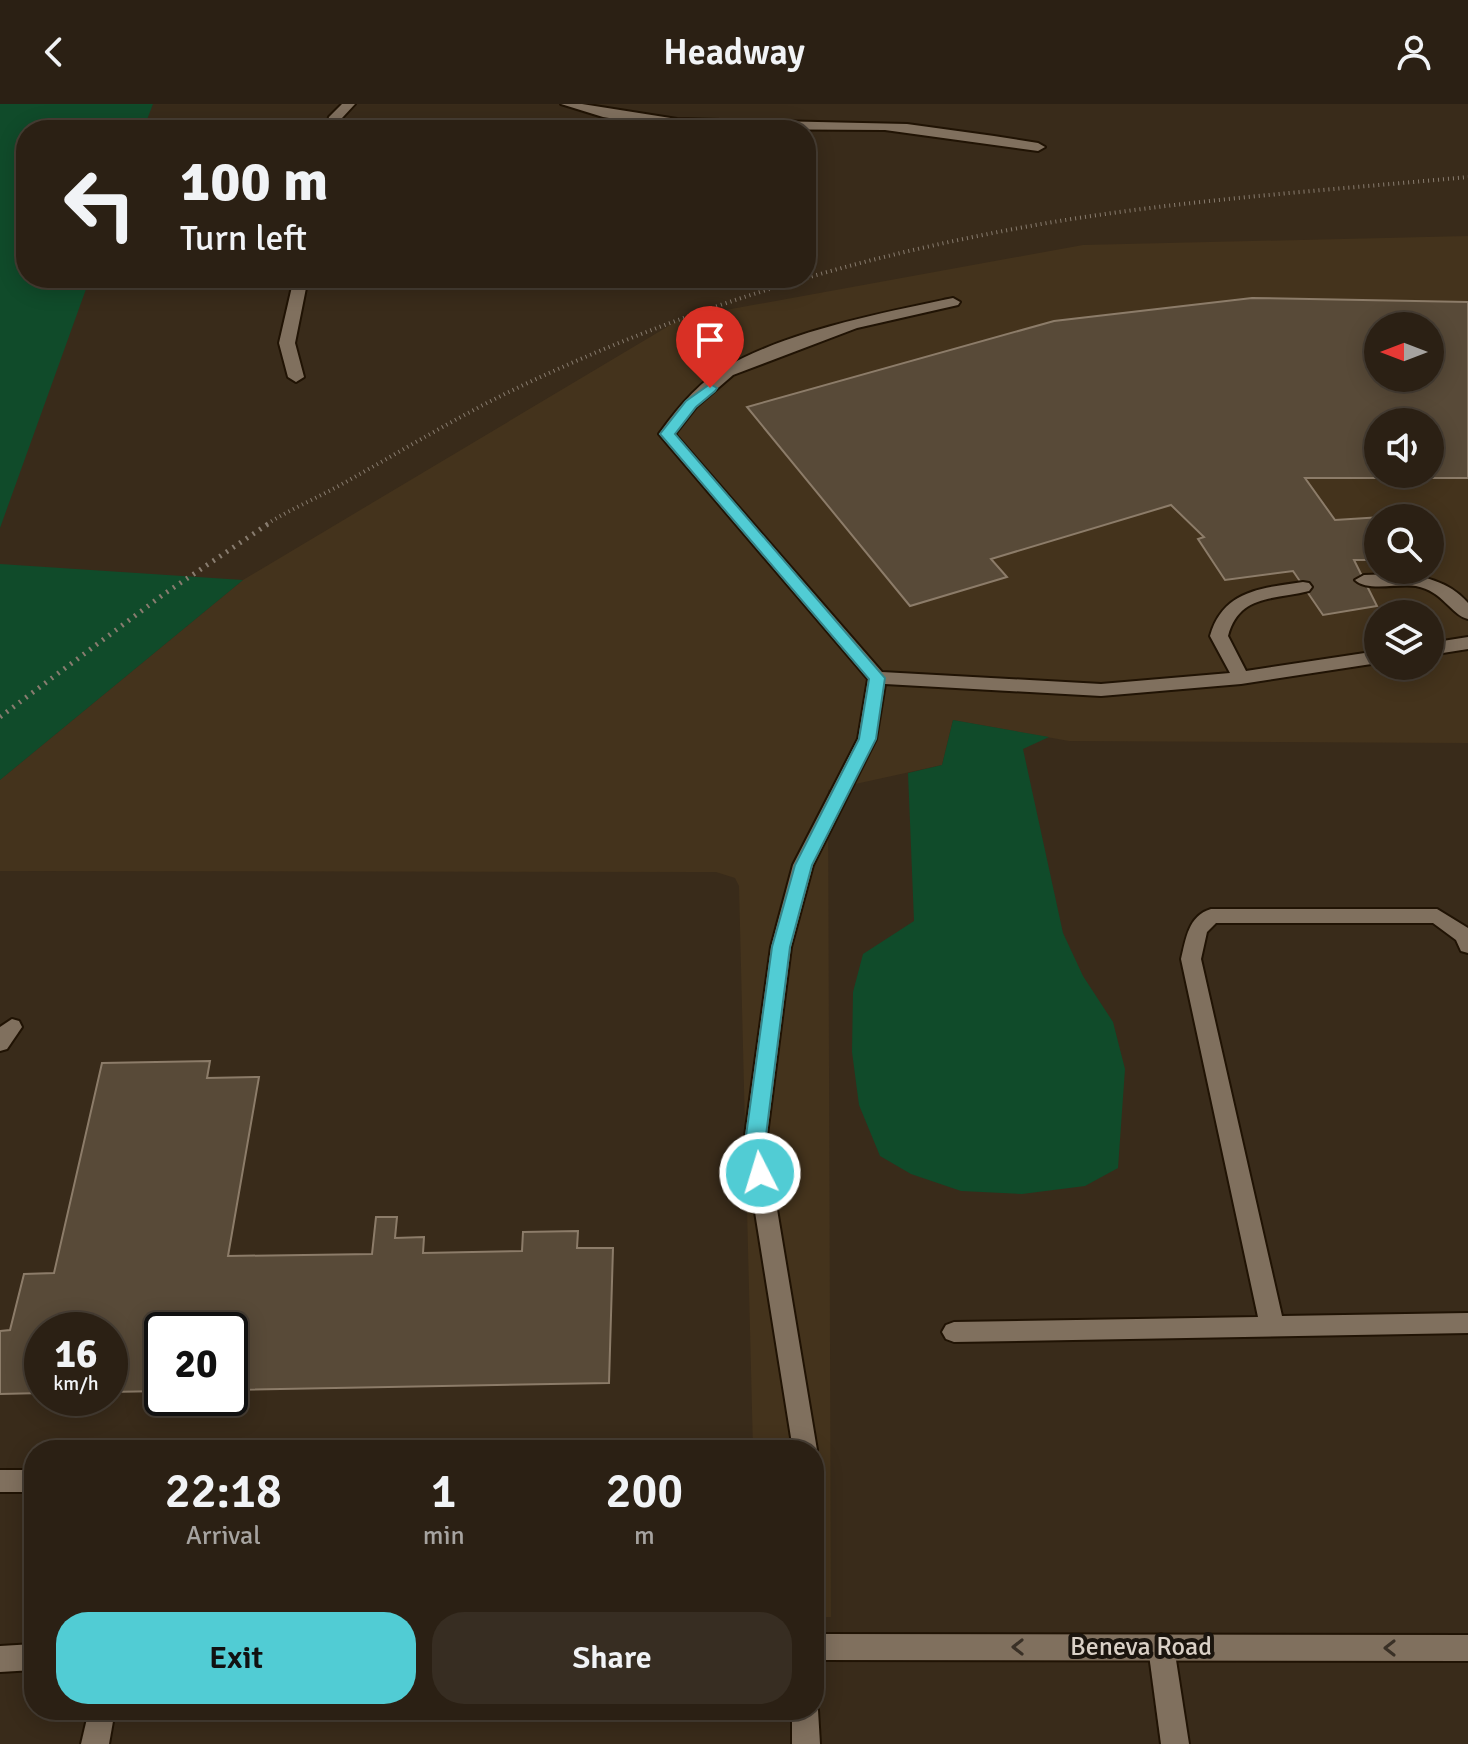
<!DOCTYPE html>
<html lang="en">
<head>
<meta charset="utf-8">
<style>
  body { margin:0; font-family:Signika,sans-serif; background:#372d22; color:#f1f3f6; height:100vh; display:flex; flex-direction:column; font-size:30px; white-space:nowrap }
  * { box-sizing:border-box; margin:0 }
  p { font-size:26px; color:#a6a3a0 }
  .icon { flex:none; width:44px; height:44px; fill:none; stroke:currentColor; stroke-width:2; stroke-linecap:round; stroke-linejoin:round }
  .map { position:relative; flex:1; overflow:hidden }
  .panel { position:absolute; left:24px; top:1336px; width:800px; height:280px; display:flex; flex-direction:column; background:#2b2014; border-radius:32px; box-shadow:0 4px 20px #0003,0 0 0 2px #473e34 }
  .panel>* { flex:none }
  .banner { position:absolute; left:16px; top:16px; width:800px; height:168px; border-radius:32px; box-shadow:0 4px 20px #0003,0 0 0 2px #473e34; background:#2b2014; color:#f1f3f6; overflow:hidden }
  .needle { width:52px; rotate:270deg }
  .controls { position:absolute; left:1364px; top:208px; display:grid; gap:16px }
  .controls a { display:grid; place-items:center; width:80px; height:80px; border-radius:50%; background:#2b2014; box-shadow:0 4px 20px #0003,0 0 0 2px #473e34; font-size:40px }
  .speed { position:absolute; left:24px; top:1208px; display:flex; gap:16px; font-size:40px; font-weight:700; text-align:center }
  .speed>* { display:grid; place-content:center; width:104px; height:104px; border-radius:50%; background:#2b2014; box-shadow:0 4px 20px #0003,0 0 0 2px #473e34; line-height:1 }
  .speed small { font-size:20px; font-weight:400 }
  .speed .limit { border:4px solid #111; border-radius:12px; background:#fff; color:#111 }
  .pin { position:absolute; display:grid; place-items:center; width:68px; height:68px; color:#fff; margin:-82px -34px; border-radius:50% 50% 50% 0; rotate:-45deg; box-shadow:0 0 8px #0007 }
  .pin .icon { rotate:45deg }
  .me { position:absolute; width:88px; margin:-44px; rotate:355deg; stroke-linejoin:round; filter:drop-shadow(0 0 6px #0008) }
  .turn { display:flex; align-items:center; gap:28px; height:168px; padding:0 32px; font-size:36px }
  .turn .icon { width:104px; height:104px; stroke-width:2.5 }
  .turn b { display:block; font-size:56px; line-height:68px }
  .eta { display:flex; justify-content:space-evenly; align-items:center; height:136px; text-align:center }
  .eta b { font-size:48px; font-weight:600; line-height:56px }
  .cta { display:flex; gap:16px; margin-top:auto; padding:16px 32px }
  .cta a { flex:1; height:92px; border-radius:32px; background:#51ccd4; color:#111; font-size:32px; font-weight:600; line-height:92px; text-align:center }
  .cta a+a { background:#372d22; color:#f1f3f6 }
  header { display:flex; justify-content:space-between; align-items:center; height:104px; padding:0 32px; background:#2b2014; font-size:36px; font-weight:600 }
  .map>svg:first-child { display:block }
  .built { fill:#44331c; fill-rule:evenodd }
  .green { fill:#104b2a }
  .building { fill:#584a38; stroke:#8c7c69; stroke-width:2; fill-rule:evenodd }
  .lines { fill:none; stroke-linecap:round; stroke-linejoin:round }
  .service-casing { stroke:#201304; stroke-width:4 }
  .minor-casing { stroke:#201304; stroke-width:4 }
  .secondary-casing { stroke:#201304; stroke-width:4 }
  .path-far1 { stroke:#887c6f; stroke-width:4; stroke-dasharray:1 4; stroke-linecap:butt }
  .path { stroke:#887c6f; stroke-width:5; stroke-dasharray:2 6; stroke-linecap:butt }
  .service { fill:#80705e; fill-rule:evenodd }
  .minor { fill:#80705e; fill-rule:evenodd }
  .secondary { fill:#80705e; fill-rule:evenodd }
  .oneway { stroke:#393026 }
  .route { fill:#51ccd4; stroke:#35858a; stroke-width:2 }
  .labels { text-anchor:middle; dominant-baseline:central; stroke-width:8; stroke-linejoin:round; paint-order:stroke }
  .near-street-label { font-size:26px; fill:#dad1c7; stroke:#1b150e }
</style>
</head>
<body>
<header><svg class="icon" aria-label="back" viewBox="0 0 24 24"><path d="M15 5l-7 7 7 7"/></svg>Headway<svg class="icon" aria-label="person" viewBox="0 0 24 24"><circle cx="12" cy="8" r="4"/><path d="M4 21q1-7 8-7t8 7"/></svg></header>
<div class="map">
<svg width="1468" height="1640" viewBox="0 0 1468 1640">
  <rect width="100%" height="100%" fill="#392b1a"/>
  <path class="built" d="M1468,132V639L1069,637L953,616L942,661L828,686L831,1513H814V1346H753L739,782L735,774L716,768L0,767V676L243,476L682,214L1083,141ZM1378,222H1430V274H1378ZM1378,318H1430V370H1378ZM1378,414H1430V466H1378ZM1378,510H1430V562H1378Z"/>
  <g class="green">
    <path d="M0,0H153L143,26H26V174H90L0,424Z"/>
    <path d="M0,460L243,476L0,676Z"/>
    <path d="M953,616L1049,633L1023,645L1063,829L1083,872L1113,918L1125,965L1118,1064L1085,1082L1022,1090L961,1087L911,1070L880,1052L859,1001L852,948L853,888L863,850L914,817L908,669L942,661Z"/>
  </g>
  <g class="building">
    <path d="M1252,194L1468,198V374H1305L1335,416L1382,413L1383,414H1378V456H1354L1377,502L1323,511L1293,467L1225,476L1198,435L1204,433L1171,401L991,455L1007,473L910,502L747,303L1054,217ZM1378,222H1430V274H1378ZM1378,318H1430V370H1378Z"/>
    <path d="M210,957L207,974L259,973L228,1152L372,1150L376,1113H397L395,1134L424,1133L423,1149L522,1147L523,1128L578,1127L577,1144H613L609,1279L230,1286V1226H162V1287L110,1288V1226H42V1289L0,1290V1227L10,1226L24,1170L54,1169L102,959Z"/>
  </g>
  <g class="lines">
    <g class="service-casing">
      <g id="service">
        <path d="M953,194L960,198L958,201L857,224L733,271L696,303L675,330L882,568L1101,580L1230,569L1210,532C1223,486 1262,484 1303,478L1309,479L1312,483L1309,487C1274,496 1239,490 1228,532L1246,567L1378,547V559L1241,580L1101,592L885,580L876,635L813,761L791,843L766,1039L817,1346L814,1353V1346H793L744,1039L771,843L793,761L858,635L868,575L659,330C676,306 698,279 724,264C788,227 881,209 953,194Z"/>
        <path d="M1394,470C1422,471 1449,477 1468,499V515C1451,511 1443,487 1416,482C1399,479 1367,488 1355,476L1364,471Z"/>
        <path d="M1468,533V545L1430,551V539Z"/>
        <path d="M1211,805H1437L1468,824V849L1461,847L1456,836L1433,819H1216L1207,828L1201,855L1282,1212L1468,1209V1229L954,1238L946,1235L942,1228L946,1221L954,1218L1258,1213L1181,855C1186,835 1188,812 1211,805Z"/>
        <path d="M12,915L19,917L22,923L7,945L0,947V923Z"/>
        <rect x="0" y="1366" width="34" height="22"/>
        <path d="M814,1597L818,1606L820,1640H792V1606H814Z"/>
        <path d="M89,1606H115L109,1640H81Z"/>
      </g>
    </g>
    <g class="minor-casing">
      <g id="minor">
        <path d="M342,0H355L342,14L340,26H326L329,13Z"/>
        <path d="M561,0H582L677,15L907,20L994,32L1038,39L1045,43L1038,47L885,26L714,25L640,19L603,13Z"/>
        <path d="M294,174H308L295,239L304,273L296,278L288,273L279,239Z"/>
        <path d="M1161,1530L1170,1534L1174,1543L1189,1640H1161L1148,1543L1152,1534Z"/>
      </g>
    </g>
    <g class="secondary-casing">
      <g id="secondary">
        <path d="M814,1530L1468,1531V1557L814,1556Z"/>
        <path d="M34,1540V1566L0,1568V1542Z"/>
      </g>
    </g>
    <path class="path-far1" d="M267,420C294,403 324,391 351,375C405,345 457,313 513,286C664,213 824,162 988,130C1146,98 1308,88 1468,73"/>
    <path class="path" d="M0,613L164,490L271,418"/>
    <use href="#service" class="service"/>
    <use href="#minor" class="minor"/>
    <use href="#secondary" class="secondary"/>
  </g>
  <defs><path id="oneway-chevron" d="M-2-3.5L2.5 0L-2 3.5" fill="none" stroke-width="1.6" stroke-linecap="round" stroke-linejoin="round" transform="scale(2)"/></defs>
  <g class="oneway">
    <use href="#oneway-chevron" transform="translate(1018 1543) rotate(180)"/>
    <use href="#oneway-chevron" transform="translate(1390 1544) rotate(-180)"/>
  </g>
  <path class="route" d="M710,280L717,284L715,287L696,303L675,330L885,574L876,635L812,761L790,843L765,1039L770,1069L767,1075H753L745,1039L772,843L795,761L859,635L869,575L660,330L686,297Z"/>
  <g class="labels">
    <g class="near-street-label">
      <text x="1141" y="1543">Beneva Road</text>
    </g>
  </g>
</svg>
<div class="controls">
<a><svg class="needle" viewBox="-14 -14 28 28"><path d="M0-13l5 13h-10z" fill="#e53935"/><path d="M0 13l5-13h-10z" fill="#a6a3a0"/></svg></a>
<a><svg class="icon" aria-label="sound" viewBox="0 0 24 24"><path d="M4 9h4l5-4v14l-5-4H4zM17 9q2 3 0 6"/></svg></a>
<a><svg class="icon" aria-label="search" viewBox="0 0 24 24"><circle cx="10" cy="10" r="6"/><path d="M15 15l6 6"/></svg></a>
<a><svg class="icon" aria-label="layers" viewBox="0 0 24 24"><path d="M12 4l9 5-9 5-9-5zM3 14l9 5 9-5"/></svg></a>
</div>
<div class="speed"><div>16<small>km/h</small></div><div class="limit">20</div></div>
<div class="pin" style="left:710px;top:284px;background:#d93025"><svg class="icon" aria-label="arrive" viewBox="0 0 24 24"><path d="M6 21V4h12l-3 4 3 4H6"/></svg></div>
<svg class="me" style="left:760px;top:1069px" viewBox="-20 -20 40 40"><circle r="17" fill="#51ccd4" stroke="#fff" stroke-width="3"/><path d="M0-11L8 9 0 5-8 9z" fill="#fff"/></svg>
<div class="banner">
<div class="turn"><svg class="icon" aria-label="left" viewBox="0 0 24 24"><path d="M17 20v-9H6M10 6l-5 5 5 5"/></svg><div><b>100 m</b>Turn left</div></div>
</div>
<section class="panel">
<div class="eta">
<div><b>22:18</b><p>Arrival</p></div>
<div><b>1</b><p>min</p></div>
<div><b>200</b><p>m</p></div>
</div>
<div class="cta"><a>Exit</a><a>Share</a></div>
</section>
</div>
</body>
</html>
